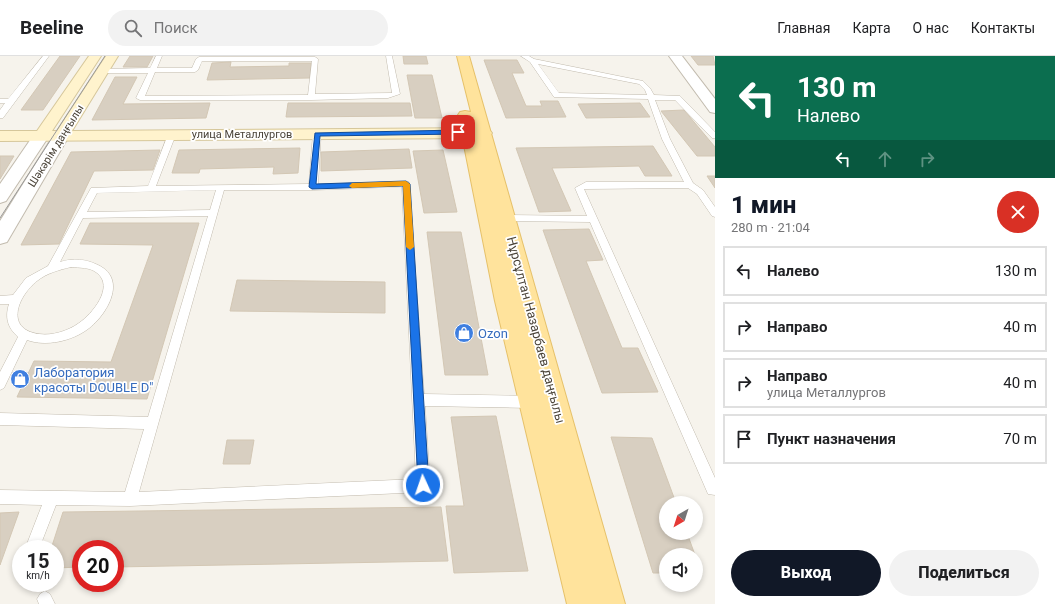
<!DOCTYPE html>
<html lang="ru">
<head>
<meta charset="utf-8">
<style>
  body { margin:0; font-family:Roboto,sans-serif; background:#f2f2f2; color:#202124; height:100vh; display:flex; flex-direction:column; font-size:15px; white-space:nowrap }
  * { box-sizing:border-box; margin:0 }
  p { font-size:13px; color:#757577 }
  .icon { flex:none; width:22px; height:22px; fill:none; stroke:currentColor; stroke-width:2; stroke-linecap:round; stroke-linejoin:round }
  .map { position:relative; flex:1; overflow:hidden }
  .sheet { display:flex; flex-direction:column; background:#fff; width:340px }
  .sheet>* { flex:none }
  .banner { background:#0b6e4f; color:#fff; overflow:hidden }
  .needle { width:26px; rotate:219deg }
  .tools { position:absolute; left:659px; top:440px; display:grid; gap:8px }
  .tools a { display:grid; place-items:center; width:44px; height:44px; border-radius:50%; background:#fff; box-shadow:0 2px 6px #0003; font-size:20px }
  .speed { position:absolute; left:12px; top:484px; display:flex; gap:8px; font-size:20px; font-weight:700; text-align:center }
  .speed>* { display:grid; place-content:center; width:52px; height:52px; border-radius:50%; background:#fff; box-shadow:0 2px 6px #0003; line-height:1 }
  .speed small { font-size:10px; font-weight:400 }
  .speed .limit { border:6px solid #d22; background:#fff; color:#111 }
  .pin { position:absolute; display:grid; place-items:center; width:34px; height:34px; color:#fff; margin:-17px; border-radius:8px; box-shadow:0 2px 6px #0006 }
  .me { position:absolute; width:44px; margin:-22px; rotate:357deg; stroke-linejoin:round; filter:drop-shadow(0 0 3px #0008) }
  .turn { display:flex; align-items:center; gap:14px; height:84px; padding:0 16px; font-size:18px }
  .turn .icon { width:52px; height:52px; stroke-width:2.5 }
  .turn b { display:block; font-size:28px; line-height:34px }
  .lanes { display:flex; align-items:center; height:38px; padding:0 16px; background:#0003; justify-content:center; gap:20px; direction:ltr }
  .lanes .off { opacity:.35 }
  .round { display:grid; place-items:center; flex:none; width:42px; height:42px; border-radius:21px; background:#f2f2f2 }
  .headline { display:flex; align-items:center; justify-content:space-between; height:68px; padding:0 16px }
  h1 { font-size:24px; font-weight:800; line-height:30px; color:#111827 }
  .cta { display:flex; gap:8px; margin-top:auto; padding:8px 16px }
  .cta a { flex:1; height:46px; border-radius:24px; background:#111827; color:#fff; font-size:16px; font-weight:800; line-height:46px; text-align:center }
  .cta a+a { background:#f2f2f2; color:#202124 }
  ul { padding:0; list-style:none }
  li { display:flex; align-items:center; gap:12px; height:50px; margin:0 8px 6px; padding:0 8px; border:2px solid #e0e0e0; border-radius:0px }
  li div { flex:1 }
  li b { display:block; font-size:15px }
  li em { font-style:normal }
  header { display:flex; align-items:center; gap:24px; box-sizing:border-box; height:56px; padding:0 20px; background:#fff; border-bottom:1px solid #e0e0e0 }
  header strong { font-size:19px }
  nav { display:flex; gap:22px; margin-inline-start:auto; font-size:14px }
  .search { width:280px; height:36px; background:#f2f2f2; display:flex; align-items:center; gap:10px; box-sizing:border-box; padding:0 14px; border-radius:22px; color:#757577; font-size:15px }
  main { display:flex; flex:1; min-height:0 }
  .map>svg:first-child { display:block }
  .building { fill:#d8cfc1; stroke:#d3c7b4 }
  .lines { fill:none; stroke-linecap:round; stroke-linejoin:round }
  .lane-casing { stroke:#c2bbae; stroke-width:1 }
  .street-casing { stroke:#c2bbae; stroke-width:2 }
  .secondary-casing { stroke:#d6c79b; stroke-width:2 }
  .primary-casing { stroke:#e6c16a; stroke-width:2 }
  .lane { fill:#fff; fill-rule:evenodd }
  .street { fill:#fff; fill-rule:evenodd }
  .secondary { fill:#fff3cd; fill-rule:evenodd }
  .primary { fill:#ffe39c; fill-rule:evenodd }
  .tram { stroke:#9a9a9a; stroke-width:1 }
  .route { fill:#1a73e8; stroke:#114b97 }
  .slow { fill:#f59e0b }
  .labels { text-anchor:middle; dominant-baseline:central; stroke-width:3.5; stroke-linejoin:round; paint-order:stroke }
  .far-street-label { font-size:11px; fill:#4b4439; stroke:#fff }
  .street-label { font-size:13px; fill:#4b4439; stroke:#fff }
  .shop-label { font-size:13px; fill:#366cbe; stroke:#fff; text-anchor:start }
</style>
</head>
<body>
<header>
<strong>Beeline</strong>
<div class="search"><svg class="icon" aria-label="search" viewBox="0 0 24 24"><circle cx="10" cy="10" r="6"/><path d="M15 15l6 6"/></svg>Поиск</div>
<nav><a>Главная</a><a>Карта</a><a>О нас</a><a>Контакты</a></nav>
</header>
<main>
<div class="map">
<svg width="715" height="548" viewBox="0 0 715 548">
  <rect width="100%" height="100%" fill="#f6f3ec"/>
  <g class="building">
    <path d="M60,0H80L43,54H21Z"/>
    <path d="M130,0H153L147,11H123Z"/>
    <path d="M403,0H426L428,8H404Z"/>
    <path d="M691,0H713L715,9H698Z"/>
    <path d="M484,4H517L524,17H512L526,50H542L540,45H558L566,61L506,62Z"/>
    <path d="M231,6L230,11L289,10V7H311L310,22L207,24L212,7Z"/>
    <path d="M407,19H432L442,62H415Z"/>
    <path d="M115,21H137L123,48L210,47L206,62L92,64Z"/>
    <path d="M288,47H410L412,60L286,61Z"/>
    <path d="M640,47L650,61L586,62L578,48Z"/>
    <path d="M684,54L715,91V100H697L661,55Z"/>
    <path d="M653,90L672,120H645L639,110L552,112L571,155L539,156L516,92Z"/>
    <path d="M300,92L298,117L273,118L274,111L200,113L199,117H172L179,94Z"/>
    <path d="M409,93L412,112L321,115V96Z"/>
    <path d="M160,94L153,114L94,115L59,188L21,189L71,96Z"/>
    <path d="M443,94L457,156L424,157L413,95Z"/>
    <path d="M0,100H14L0,123Z"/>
    <path d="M707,120H715V132Z"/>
    <path d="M90,167H199L147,343L17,341L34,305L111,306L153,189L80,188Z"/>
    <path d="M589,173L603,204L586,205L622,292H638L658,336L602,337L543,174Z"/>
    <path d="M427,176H461L488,319H445Z"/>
    <path d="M237,224L385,226V257L230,255Z"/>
    <path d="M496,360L528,515L454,517L446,450H464L451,361Z"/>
    <path d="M611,381L652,382L676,447H666V477H687L695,499H666V517H653Z"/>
    <path d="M227,384H254L250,408H223Z"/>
    <path d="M441,451L448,505L115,511V493H81V511L55,512V493H51L63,456Z"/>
    <path d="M19,456L0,509V457Z"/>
    <path d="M696,502L702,518H696Z"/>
  </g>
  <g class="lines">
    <g class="lane-casing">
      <g id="lane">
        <path d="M43,0H49L3,62H0V54L5,47H0V43H8Z"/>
        <path d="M156,0H162L157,12H192L196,3L199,1H315L318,3L315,38L392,37L386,0H392L400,38L388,42L311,44H140L136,42L148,17H102L99,15L102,13L150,12ZM202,5H312L308,39L145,40L155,16H195L198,14Z"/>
        <path d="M521,0H529L534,3L643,25L650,32L654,39L680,40L715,76V82H712L675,44H655L670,83L693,127L703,134L715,151V161L712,160L697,138L688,132L584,133L715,422V439L708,438L590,166L507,165L502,162L507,159L587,160L575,132L586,126H684L662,83L648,43L554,41L530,6ZM538,8L639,28L645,34L647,39L559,37Z"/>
        <path d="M169,76L176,78L156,130L309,128L313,78L317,76L321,78L318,128L409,126L424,338L532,340L536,342L538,346L536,350L532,352L425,350L430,429L428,434L423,436L130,450L56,449L39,493H25L42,449L0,448V434L125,436L144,373L0,369V357L148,361L208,160L83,162L60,206C73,202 86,203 98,209C128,223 107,259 88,273C72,285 46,291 27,284L4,332L0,334V316L18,281C7,271 5,261 9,248H0V240L13,239L26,222L48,210L91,132L148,130ZM402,131L416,423L139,436L224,134H313ZM216,134L210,154L87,156L97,137ZM71,211C80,212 90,211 97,217C115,231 92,258 79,267C68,275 52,280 39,278C4,273 18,240 37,225C47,217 59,214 71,211Z"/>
        <path d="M45,535L50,538L55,548H39L37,543L40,538Z"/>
      </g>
    </g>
    <g class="street-casing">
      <g id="street">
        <path d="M669,0H682L715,43V57L710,56Z"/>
        <path d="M41,75L47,77L49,80L6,145L0,147V128L35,77Z"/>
        <path d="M61,75L67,77L69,80L7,186L0,188V165L53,80L55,77Z"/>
      </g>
    </g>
    <g class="secondary-casing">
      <path id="secondary" d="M89,0H101L52,75H57L106,0H118L72,75L484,72L489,74L492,77L489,80L484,82L0,85V75H37Z"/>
    </g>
    <g class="primary-casing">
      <path id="primary" d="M457,0H469L625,548H567L495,245L458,59L460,56L465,55L471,56Z"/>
    </g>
    <use href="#lane" class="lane"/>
    <use href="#street" class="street"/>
    <use href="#secondary" class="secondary"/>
    <use href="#primary" class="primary"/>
    <path class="tram" d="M0,162L105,0"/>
  </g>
  <path class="route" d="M458,74L461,75V78L320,80L316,128L406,125L410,128L429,429L427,433L423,435L419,433L418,429L403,130L312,133L309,131L315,77Z"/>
  <path class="slow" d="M406,125L410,128L414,191L410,194L406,191L403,130L352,132L349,130L352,127Z"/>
  <defs>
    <g id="shop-disc" transform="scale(1)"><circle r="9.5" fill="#3f7fe0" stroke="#fff"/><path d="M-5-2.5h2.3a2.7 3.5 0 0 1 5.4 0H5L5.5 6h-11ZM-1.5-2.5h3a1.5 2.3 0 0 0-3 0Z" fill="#fff"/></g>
  </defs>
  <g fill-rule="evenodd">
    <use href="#shop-disc" x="464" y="277"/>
    <use href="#shop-disc" x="20" y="323"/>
  </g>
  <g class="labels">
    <g class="far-street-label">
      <text x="242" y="78">улица Металлургов</text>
      <text transform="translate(56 90) rotate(-58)">Шәкәрім даңғылы</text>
    </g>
    <g class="street-label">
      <text transform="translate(536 274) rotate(75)">Нұрсұлтан Назарбаев даңғылы</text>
    </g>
    <g class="shop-label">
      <text x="478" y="277">Ozon</text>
      <text x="34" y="316">Лаборатория<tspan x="34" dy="15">красоты DOUBLE D"</tspan></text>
    </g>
  </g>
</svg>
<div class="tools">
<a><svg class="needle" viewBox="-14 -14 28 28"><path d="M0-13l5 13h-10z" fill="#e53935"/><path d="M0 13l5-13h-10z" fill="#757577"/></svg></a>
<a><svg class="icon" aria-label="sound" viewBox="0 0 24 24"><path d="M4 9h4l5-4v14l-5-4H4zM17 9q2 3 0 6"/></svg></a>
</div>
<div class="speed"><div>15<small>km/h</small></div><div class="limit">20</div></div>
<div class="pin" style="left:458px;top:76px;background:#d93025"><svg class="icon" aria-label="arrive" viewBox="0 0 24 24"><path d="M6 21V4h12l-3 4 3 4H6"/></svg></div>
<svg class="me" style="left:423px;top:429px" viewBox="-20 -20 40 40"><circle r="17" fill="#1a73e8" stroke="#fff" stroke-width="3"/><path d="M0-11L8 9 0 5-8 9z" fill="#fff"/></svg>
</div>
<section class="sheet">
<div class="banner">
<div class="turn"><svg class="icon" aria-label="left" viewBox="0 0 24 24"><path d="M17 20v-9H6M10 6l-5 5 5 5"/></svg><div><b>130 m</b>Налево</div></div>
<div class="lanes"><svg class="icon" aria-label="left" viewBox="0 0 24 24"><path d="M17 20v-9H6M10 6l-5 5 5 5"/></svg><svg class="icon off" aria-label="ahead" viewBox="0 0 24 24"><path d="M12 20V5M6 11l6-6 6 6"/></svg><svg class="icon off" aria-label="right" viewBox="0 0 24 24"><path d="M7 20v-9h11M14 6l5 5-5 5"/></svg></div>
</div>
<div class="headline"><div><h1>1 мин</h1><p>280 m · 21:04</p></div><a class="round" style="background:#d93025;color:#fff"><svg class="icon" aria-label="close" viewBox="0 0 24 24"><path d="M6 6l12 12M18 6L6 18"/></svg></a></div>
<ul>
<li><svg class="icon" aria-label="left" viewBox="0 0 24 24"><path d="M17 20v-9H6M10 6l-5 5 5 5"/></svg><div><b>Налево</b></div><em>130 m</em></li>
<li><svg class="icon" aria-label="right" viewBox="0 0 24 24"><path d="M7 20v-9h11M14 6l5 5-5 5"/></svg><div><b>Направо</b></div><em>40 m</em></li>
<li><svg class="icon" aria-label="right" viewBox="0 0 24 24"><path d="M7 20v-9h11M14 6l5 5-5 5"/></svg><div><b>Направо</b><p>улица Металлургов</p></div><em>40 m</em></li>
<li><svg class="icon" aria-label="arrive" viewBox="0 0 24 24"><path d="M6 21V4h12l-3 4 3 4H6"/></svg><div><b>Пункт назначения</b></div><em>70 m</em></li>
</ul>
<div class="cta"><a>Выход</a><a>Поделиться</a></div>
</section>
</main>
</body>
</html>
